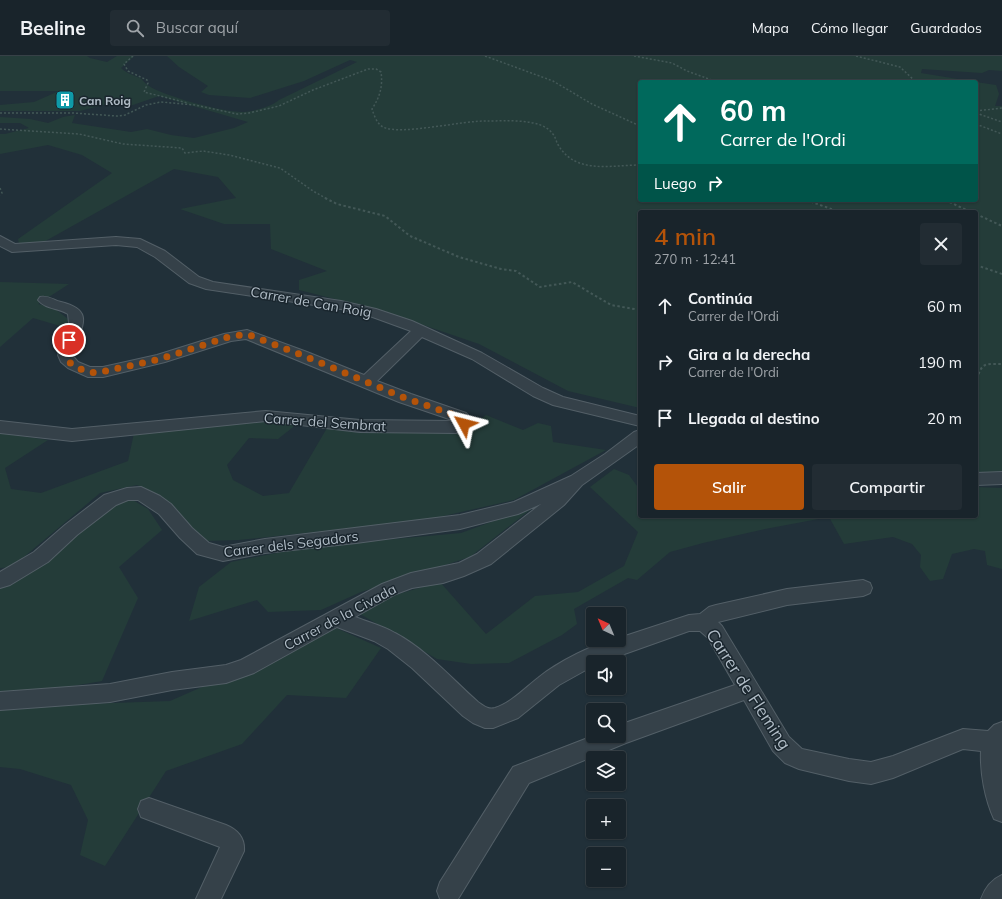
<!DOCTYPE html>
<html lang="es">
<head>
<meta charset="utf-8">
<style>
  body { margin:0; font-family:Mulish,sans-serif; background:#222c33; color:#f1f3f6; height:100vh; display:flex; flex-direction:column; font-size:15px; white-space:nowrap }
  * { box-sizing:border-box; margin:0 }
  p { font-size:13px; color:#9fa4a9 }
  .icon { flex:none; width:22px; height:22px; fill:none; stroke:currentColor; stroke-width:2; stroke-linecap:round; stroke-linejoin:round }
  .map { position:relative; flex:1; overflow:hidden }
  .side { position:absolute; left:638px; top:154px; width:340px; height:308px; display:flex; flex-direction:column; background:#19242b; border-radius:4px; box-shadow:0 1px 3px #0004,0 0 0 1px #374147 }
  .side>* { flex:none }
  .banner { position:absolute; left:638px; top:24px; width:340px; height:122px; border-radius:4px; box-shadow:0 1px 3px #0004,0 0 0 1px #374147; background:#00695c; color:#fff; overflow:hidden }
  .needle { width:26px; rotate:316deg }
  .fabs { position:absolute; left:586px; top:551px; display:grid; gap:8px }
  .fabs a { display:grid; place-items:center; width:40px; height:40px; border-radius:4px; background:#19242b; box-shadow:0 1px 3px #0004,0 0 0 1px #374147; font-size:20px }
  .pin { position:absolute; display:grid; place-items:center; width:34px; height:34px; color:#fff; margin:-17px; border:2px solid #fff; border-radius:50%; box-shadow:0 1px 4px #0007 }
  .me { position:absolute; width:44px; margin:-22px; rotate:308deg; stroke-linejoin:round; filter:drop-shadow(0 0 3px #0008) }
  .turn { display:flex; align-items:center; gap:14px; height:84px; padding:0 16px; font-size:18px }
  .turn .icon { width:52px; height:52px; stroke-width:2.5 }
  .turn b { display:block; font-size:28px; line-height:34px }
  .then { display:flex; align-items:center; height:38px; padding:0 16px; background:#0003; gap:8px; font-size:15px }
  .round { display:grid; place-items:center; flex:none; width:42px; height:42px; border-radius:4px; background:#222c33 }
  .summary { display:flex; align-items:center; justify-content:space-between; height:68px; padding:0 16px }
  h1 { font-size:24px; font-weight:600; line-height:30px; color:#b45309 }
  .button { display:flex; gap:8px; margin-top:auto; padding:8px 16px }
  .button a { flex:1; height:46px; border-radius:4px; background:#b45309; color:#fff; font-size:16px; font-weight:600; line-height:46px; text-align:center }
  .button a+a { background:#222c33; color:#f1f3f6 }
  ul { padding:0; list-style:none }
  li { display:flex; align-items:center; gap:12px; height:56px; padding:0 16px }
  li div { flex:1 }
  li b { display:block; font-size:15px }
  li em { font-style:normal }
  header { display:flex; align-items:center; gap:24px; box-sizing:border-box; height:56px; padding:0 20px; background:#19242b; border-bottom:1px solid #374147 }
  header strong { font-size:19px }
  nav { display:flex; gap:22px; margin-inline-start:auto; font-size:14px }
  .search { width:280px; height:36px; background:#222c33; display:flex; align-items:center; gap:10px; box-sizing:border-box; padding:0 14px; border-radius:4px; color:#9fa4a9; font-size:15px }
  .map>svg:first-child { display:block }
  .green { fill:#243c39 }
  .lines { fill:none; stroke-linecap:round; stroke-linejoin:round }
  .minor-casing { stroke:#535f67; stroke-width:2 }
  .path-far2 { stroke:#435857; stroke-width:1.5; stroke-dasharray:2 2; stroke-linecap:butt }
  .path-far1 { stroke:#435857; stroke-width:2; stroke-dasharray:2.5 2.5; stroke-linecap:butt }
  .path { stroke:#435857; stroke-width:2.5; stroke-dasharray:3 3; stroke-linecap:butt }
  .minor { fill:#354149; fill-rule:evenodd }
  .route { stroke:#b45309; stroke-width:7; stroke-dasharray:0 12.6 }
  .labels { text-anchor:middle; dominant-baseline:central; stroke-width:3; stroke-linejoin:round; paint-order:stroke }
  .far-poi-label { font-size:12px; font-weight:bold; fill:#b0bcc6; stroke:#1a262e; text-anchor:start }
  .street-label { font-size:14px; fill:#b0bcc6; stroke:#1a262e }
  .near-street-label { font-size:17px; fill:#b0bcc6; stroke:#1a262e }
</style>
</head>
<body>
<header>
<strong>Beeline</strong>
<div class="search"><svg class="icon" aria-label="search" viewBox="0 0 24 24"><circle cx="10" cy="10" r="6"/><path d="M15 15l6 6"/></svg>Buscar aquí</div>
<nav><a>Mapa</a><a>Cómo llegar</a><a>Guardados</a></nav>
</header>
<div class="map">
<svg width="1002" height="843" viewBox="0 0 1002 843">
  <rect width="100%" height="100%" fill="#213039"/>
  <g class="green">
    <path d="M0,0H87L90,2L107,6L117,0H134L121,12C126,17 133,19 140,22C143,24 145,28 149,30C164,40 225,57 244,56C254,55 271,51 279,44L357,6L350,4L304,25L250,42L209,39L201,36L208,30L179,11L167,0H1002V15L989,14L982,17L922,13L921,17L976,26H640V144H976V26L996,29L999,38L995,50H1002V417H976V156H640V352L568,335L479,288L379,254L299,234V224L327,215L271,193L270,168H224L180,153L236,142L218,121L174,113L42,187L19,188L18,183L112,117L82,99L48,89L0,98V78H5L29,72L20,67H0V61L30,63L48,67L63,61L75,59L72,67L131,76L147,73L171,79L194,82L234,72L248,66L159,40L130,50L123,44L80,55H0V49L34,46L59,35H0Z"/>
    <path d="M0,226L69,228L38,248L54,252L68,263L67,272L33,262L0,291Z"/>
    <path d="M486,359L523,374L538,367L551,370L553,386L606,394L514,444L426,464L239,484L205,485L163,442L137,429L100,437L12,511L0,512V377L48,384L5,412L11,433L41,437L128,405L134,377L260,364L297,368L278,383L249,382L227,409L233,424L263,440L289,437L327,372L463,376Z"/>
    <path d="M614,413L629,419L640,434V460H976V431L1002,432V513L987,509L985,495L974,493L952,498L943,523L930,525L920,511L921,499L912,488L893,481L844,488L829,461L765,473L703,487L670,496L637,524L628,522L574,553L577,568L562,579L509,607L471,608L437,603L360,558L395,539L440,526L486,578L535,540L578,536L624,510L638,476L590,431Z"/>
    <path d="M131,443L148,453L162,474L119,511L138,542L102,625L36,636H0V526L113,448Z"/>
    <path d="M535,450L470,501L361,536L321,554L268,556L257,544L189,565L199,531L231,506L306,491L461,477Z"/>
    <path d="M336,572L381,592L346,642L287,639L242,688L166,715L105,810L80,799L88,764L71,729L20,713L0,711V651L170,645Z"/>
  </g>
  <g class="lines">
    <g class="minor-casing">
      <g id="minor">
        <path d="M0,180L15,188L116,181L140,183L165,195L199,221L213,226L341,245L376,253L412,265L482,297L543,332L563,341L640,360V370L553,349L533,340L472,303L422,281L377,325L411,338L466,357L473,365C469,372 467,374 459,377L360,376L266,365L72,385L0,377V365L72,373L266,355L360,364L455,365L399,346L246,283L231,285L165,306L103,321H88L68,312L61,306L58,299L69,267L68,258C59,252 45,253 38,244L40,241C48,239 53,244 61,246C98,255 79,273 72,299L78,306L90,311H103L157,299L224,278L247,274L307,296L364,319L411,275L367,259L341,253L206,233L189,227L155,201L137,191L116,189L12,196L0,190Z"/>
        <path d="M640,374V388L582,429L564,449L491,508L464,520L443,527L412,532L396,538L355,561C368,566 383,570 395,577C427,594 452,623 478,646C484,650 488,654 495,652C511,647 525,632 538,622C555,608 598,584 619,584V582L689,559L700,558L709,551L716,549L787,533L863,524L870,527L872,532L870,537L863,540L787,549L718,566L722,570L789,681L802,693L849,703L871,706L893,700L963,673L988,675L994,669L1002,666V766L994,763C985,743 980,717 981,695L963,693L893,722L871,728L849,725L799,713L785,707L773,695L744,644L626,687L529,727L458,843H440L437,835L440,826L513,711L593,680H619V669L735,629L708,582L700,575H689L602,606H593V610L559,629L518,662L493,672H485L473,667L463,660L412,612L388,593L374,585L337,571L254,617L226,627L172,634L110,646L0,654V636L110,628L172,616L226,609L241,604L382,528L411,517L459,507L477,498L541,448L518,458L460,473L356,487L265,497L223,505L197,498L180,482L159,458L138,444H128L116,449L77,479L48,506L10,529L0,532V516L34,496L65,469L104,439L127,432L141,431L160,440L171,448L192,472L209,487L223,491L265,483L460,459L514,446L571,420L605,398L634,376Z"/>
        <path d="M1002,416V428L976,429V417Z"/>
        <path d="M149,742L226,769C238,774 245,782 244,795L221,843H196L220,791L141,761L138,753L141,745Z"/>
        <path d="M1002,819V843H981C985,832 991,824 1002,819Z"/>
      </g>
    </g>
    <g class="path-far2">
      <path d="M133,0L124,8L128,15L147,24L148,27L144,36L188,47"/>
      <path d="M485,0L553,25L592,48L640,70"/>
      <path d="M634,0L672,7L687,15L717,26"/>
      <path d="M856,0L900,11L916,26"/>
      <path d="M976,55L1002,52"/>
      <path d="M0,57H73L117,60L125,59L146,49L161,46L195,49L237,58L249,57L279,50L313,34L368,13H376L381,16C383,30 380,41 372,53C374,59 377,68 383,71C400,80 464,64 488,65C505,65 541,62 552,77C555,80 556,84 557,87C562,96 568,102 577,106C595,114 620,109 640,109"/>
      <path d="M976,57L1002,66"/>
      <path d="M976,68L1002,78"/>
      <path d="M0,73L79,78L123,88L182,92L185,97L203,95L229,99L280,112L313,135L327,143"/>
      <path d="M0,132L2,137L0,139"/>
    </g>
    <g class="path-far1">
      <path d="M325,142L337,148L385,160L410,180L459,201L501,213L516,215L540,231L572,226L611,249L640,254"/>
      <path d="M806,144L840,156"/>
      <path d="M945,144L971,156"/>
      <path d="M976,158L1002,170"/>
      <path d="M976,209L1002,218"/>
      <path d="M977,323C982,306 985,308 1002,308"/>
    </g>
    <path class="path" d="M976,325L977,322"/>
    <use href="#minor" class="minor"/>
  </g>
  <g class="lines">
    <path class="route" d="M69,284L65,299L69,306L78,312L88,316L97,317L160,303L228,281L247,278L302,299L405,342L463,362L464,368"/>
  </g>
  <defs>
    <g id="building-square" transform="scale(1)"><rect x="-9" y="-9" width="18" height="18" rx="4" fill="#0f9aa8" stroke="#1a262e"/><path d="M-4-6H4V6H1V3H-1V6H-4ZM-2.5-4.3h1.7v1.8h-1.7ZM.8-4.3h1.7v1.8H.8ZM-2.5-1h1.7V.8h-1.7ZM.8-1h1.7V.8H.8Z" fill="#fff"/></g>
  </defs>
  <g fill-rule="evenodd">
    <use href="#building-square" x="65" y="44"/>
  </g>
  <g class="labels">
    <g class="far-poi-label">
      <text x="79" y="44">Can Roig</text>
    </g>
    <g class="street-label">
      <text transform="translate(311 246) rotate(10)">Carrer de Can Roig</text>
      <text transform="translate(325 366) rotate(4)">Carrer del Sembrat</text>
      <text transform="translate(291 488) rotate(-7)">Carrer dels Segadors</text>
      <text transform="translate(340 561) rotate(-28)">Carrer de la Civada</text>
    </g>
    <g class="near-street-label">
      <text transform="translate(749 633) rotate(57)">Carrer de Fleming</text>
    </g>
  </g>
</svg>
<div class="fabs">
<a><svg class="needle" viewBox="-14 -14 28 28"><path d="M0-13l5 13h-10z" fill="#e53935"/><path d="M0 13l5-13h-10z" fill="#9fa4a9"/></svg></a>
<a><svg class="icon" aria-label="sound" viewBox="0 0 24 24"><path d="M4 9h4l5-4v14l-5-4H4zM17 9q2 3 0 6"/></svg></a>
<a><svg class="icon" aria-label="search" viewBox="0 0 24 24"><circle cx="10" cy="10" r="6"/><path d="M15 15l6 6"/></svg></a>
<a><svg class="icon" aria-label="layers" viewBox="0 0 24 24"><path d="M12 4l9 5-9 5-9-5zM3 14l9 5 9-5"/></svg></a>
<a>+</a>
<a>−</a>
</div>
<div class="pin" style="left:69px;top:284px;background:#d93025"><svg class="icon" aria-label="arrive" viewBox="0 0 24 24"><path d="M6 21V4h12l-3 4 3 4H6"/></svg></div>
<svg class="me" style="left:464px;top:368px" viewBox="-20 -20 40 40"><path d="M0-17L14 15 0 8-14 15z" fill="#b45309" stroke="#fff" stroke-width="4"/></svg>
<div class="banner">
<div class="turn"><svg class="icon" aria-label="ahead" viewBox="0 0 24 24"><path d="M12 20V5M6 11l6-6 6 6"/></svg><div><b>60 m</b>Carrer de l'Ordi</div></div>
<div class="then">Luego<svg class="icon" aria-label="right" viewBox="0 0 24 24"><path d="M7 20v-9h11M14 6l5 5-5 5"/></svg></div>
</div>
<section class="side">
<div class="summary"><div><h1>4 min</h1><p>270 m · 12:41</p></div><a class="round"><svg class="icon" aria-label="close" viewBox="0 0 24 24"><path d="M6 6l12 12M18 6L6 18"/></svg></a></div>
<ul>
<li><svg class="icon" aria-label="ahead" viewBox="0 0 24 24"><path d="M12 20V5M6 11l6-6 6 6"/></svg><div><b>Continúa</b><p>Carrer de l'Ordi</p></div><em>60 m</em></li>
<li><svg class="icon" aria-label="right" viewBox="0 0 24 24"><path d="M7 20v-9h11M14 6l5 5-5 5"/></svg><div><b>Gira a la derecha</b><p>Carrer de l'Ordi</p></div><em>190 m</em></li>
<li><svg class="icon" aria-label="arrive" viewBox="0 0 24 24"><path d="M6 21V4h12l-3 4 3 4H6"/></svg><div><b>Llegada al destino</b></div><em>20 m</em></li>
</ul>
<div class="button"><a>Salir</a><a>Compartir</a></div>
</section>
</div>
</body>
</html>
